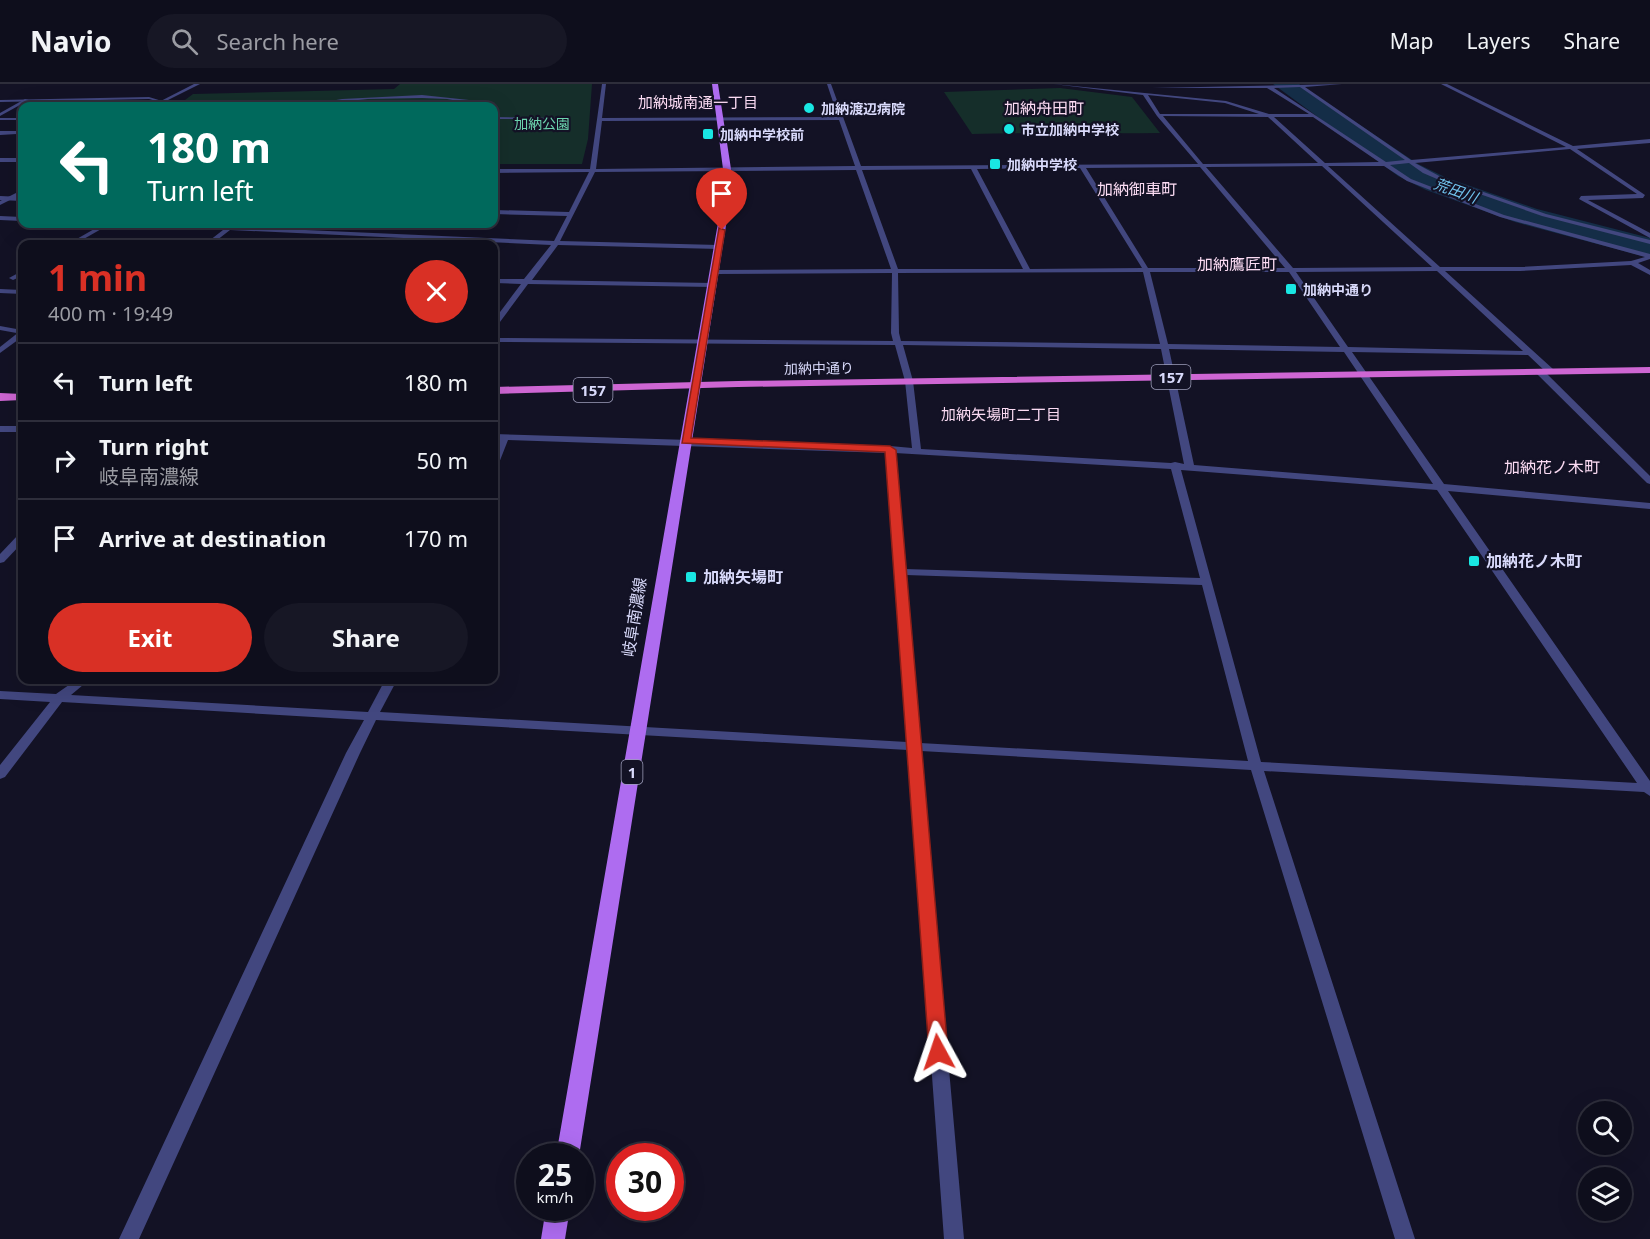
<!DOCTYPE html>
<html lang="en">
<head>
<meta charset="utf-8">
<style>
  body { margin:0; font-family:"Noto Sans","Noto Sans JP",sans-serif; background:#171725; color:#f1f3f6; height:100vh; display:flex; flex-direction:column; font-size:22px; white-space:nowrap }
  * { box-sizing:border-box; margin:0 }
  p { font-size:20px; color:#9b9ca3 }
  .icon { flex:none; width:33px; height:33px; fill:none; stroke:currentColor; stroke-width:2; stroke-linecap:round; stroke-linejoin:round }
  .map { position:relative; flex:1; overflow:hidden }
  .panel { position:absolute; left:18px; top:156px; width:480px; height:444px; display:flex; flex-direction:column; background:#0e0e1c; border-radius:12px; box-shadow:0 6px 24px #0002,0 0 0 2px #2e2e3b }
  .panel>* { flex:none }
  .hud { position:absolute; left:18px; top:18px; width:480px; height:126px; border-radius:12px; box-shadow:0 6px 24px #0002,0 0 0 2px #2e2e3b; background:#00695c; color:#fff; overflow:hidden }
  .buttons { position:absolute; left:1578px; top:1017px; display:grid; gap:12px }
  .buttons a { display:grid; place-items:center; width:54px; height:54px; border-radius:50%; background:#0e0e1c; box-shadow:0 6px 24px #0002,0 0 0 2px #2e2e3b; font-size:30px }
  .speed { position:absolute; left:516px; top:1059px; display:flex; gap:12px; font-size:30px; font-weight:700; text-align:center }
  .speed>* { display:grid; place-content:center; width:78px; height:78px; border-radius:50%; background:#0e0e1c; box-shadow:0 6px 24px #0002,0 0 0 2px #2e2e3b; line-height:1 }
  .speed small { font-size:15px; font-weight:400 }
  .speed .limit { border:9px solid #d22; background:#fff; color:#111 }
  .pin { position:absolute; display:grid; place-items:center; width:51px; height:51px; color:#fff; margin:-62px -26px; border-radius:50% 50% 50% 0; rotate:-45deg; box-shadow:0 0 6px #0007 }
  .pin .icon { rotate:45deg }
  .me { position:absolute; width:66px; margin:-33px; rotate:355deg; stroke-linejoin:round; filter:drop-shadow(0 0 4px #0008) }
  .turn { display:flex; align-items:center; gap:21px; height:126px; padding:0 30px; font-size:27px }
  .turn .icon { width:78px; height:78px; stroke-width:2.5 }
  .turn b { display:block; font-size:42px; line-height:51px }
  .round { display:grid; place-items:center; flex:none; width:63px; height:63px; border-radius:32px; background:#171725 }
  .head { display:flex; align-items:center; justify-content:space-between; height:102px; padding:0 30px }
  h1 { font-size:36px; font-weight:700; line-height:45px; color:#d93025 }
  .primary-button { display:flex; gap:12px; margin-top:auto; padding:12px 30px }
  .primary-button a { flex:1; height:69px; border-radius:36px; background:#d93025; color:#fff; font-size:24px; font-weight:700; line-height:69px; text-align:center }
  .primary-button a+a { background:#171725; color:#f1f3f6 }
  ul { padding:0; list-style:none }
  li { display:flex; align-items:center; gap:18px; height:78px; padding:0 30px; border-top:2px solid #2e2e3b }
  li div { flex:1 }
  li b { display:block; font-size:22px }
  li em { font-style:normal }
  header { display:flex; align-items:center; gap:36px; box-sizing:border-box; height:84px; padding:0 30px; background:#0e0e1c; border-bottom:2px solid #2e2e3b }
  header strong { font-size:28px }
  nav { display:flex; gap:33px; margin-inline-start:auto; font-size:21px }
  .search { width:420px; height:54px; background:#171725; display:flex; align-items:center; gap:15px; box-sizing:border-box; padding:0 21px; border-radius:33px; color:#9b9ca3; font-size:22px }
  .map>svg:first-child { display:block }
  .green { fill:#152e2a }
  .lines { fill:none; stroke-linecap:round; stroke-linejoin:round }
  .river { fill:#142d47; fill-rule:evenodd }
  .service { fill:#42477f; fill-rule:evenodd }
  .minor { fill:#42477f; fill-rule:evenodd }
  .tertiary { fill:#42477f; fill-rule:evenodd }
  .primary { fill:#ae6cf0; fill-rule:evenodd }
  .trunk { fill:#ce66d3; fill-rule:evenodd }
  .route { fill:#d93025; stroke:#8d1f18; stroke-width:1.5 }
  .poi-dot { fill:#19e7e3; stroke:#131225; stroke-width:2 }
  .labels { text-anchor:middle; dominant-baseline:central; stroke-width:4.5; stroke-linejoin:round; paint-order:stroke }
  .far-poi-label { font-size:14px; font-weight:bold; fill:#d9dafb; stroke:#131225; text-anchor:start }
  .far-park-label { font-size:14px; fill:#6cd4ae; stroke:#131225 }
  .far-street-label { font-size:14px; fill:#d9dafb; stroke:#131225 }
  .far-neighbourhood-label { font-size:15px; fill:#fbdbf3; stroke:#131225 }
  .far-water-label { font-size:15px; font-style:italic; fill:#72c5f0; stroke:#131225 }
  .shield { fill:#131225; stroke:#9e9ebb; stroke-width:1.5 }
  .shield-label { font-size:15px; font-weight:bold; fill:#d9dafb }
  .far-quarter-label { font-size:16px; fill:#fbdbf3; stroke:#131225 }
  .poi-label { font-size:16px; font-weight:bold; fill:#d9dafb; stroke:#131225; text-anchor:start }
  .street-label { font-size:16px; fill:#d9dafb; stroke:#131225 }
</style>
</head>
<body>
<header>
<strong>Navio</strong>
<div class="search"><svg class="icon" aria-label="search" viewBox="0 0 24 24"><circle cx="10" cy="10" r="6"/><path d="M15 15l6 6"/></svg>Search here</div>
<nav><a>Map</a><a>Layers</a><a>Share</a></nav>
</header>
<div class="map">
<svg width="1650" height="1155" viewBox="0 0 1650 1155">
  <rect width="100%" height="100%" fill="#131225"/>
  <g class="green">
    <path d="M400,0H592L588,55L582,80H494V22H177L193,10L394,5Z"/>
    <path d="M1060,4L1132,13L1160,49C1097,50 1035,48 972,50L944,8Z"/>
  </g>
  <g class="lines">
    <path class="river" d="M1273,0H1299L1418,80L1447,94L1537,125L1650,154V174L1515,138L1426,106L1398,92Z"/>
    <g class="service">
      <path d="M422,11L469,16L486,22L447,15L422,14L368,15L301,22L342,15Z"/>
      <path d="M494,33L561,34L563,35H494Z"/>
      <rect x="0" y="74" width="22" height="4"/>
      <path d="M0,112L22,113V117L0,116Z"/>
      <path d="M0,205L22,206V210L0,209Z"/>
      <path d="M0,242L22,246V250L0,246Z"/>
    </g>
    <g class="minor">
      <path d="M194,0H200L156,22H151Z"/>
      <path d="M602,0H606L602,34L838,33L827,0H831L861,82L1198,80L1157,32L1143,11L1053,0L1226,17L1269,30H1309L1267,4H1152L1342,0L1305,3L1411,76L1566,63L1441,0H1447L1573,62L1650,55V59L1577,65L1645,111L1643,114L1588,116L1650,149V154L1579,115L1581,112L1637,110L1570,65L1415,79L1441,93L1546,130L1650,156V160L1542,132L1437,95L1423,89L1409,79L1390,81L1411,95L1504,131L1650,170V175L1638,179L1650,186V191L1631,181L1520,187H1445L1553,285V289H1547L1528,271L1352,268L1444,400L1650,419V425L1448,407L1650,697V712L1644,708L1264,687L1415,1155H1395L1251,686L921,667L964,1155H944L908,666L376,636L360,669L139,1155H119L346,669L364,636L62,618L5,693L0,695V681L50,618L0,615V607L56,610L76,596H89L71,611L368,628L385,596H397L380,628L907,658L886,369L508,356L499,379L494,382V369L499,356H494V350L890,362L912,364L905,297L895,261L494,258V254L893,257L891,249L892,189L715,190L712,188L715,186L891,185L856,86L595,88L560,157L719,161L722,163L719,165L558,161L532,196L713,199L717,201L713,203L528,200L497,242H494V236L521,200L494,199V195H524L551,161L230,146L212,160H205L223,146L136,142L133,140L228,142L232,140L235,143L554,157L567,132L494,130V126L569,128L589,88L494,89V85H590ZM1300,3L1405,76L1386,78L1274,4ZM1148,11L1225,19L1259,30H1160ZM1163,32L1268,33L1318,79L1203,80ZM1274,33H1313L1379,78L1325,79ZM839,36L855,82L596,85L602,37ZM1322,82L1432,183L1293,184L1206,83ZM1328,82H1384L1407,97L1500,133L1645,173L1631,177L1520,183H1440ZM1200,83L1285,184H1148L1086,84ZM1080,84L1142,184L1030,185L977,85ZM971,85L1023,185H898L862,86ZM1437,187L1523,267L1348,263L1296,188ZM1143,188L1160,260L901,257L899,249L898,189ZM1150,188H1289L1340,263L1168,260ZM903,261L1161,265L1184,380L1175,378L1171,379L921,365L913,297ZM1169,265L1344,268L1433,400L1194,381ZM895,369L1171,385L1200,494L905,485ZM1181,386L1437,406L1637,699L1261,678ZM906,491L1202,501L1248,677L920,659Z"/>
      <path d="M25,15L29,16L0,32V29Z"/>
      <rect x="0" y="34" width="22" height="2"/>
      <path d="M22,43V47L17,50L0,51V47H16Z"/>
      <path d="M22,106V110L0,121V117Z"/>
      <path d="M0,132L22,133V137L0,136Z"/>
      <path d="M103,140H110L75,160H68Z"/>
      <path d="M22,187V192L13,196L9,194Z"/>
      <path d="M19,248H22V253L0,269V263Z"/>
      <path d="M1536,285H1542L1650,392V400L1647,399L1536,289Z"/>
      <rect x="0" y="342" width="22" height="6"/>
      <path d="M22,450V459L4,478L0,479V470L18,451Z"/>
    </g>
    <path class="tertiary" d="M149,13L162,17L160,18L149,15L0,18V16Z"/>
    <g class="primary">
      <path d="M712,0H718L731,85V110L579,1072H556L723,110V85Z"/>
      <path d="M546,1124H570L565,1155H541Z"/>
    </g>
    <g class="trunk">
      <path d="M1650,283V289L738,303L494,310V303L738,297Z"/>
      <path d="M0,309L22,310V316L0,317Z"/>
    </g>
  </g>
  <path class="route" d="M719,144L725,146L691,354L890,362L896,366L948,968L945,974L938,976L932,974L929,968L885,368L682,359Z"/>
  <g class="poi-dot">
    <circle cx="809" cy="24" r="6"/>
    <circle cx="1009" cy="45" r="6"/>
    <rect x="702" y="44" width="12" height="12" rx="3"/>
    <rect x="989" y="74" width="12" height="12" rx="3"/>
    <rect x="1285" y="199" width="12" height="12" rx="3"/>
    <rect x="1468" y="471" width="12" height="12" rx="3"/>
    <rect x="685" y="487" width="12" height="12" rx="3"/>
  </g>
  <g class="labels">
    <g class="far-poi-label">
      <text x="821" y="24">加納渡辺病院</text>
      <text x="1021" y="45">市立加納中学校</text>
      <text x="720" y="50">加納中学校前</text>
      <text x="1007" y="80">加納中学校</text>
      <text x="1303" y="205">加納中通り</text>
    </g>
    <g class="far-park-label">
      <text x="542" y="39">加納公園</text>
    </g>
    <g class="far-street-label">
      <text transform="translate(819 284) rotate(-1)">加納中通り</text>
    </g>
    <g class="far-neighbourhood-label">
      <text x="698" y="18">加納城南通一丁目</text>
      <text x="1001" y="330">加納矢場町二丁目</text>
    </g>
    <g class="far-water-label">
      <text transform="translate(1456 106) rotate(20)">荒田川</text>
    </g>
    <g class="shield">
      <rect x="1151.5" y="281" width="39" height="24" rx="4.5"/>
      <rect x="573.5" y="294" width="39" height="24" rx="4.5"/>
      <rect x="621.5" y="676" width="21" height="24" rx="4.5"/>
    </g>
    <g class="shield-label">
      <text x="1171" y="293">157</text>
      <text x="593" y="306">157</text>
      <text x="632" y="688">1</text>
    </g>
    <g class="far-quarter-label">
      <text x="1044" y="24">加納舟田町</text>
      <text x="1137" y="105">加納御車町</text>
      <text x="1237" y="180">加納鷹匠町</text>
      <text x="1552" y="383">加納花ノ木町</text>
    </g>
    <g class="poi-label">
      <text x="1486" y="477">加納花ノ木町</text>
      <text x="703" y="493">加納矢場町</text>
    </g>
    <g class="street-label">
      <text transform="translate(634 533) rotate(-81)">岐阜南濃線</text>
    </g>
  </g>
</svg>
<div class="buttons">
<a><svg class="icon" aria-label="search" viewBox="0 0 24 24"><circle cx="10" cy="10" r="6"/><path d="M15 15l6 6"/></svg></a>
<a><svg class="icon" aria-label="layers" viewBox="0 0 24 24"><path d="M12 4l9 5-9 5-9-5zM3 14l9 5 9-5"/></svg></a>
</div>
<div class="speed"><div>25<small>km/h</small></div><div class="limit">30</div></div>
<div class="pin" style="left:722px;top:146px;background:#d93025"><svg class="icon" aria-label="arrive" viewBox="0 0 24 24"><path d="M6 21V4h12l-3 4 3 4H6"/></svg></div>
<svg class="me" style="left:938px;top:968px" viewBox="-20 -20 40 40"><path d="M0-17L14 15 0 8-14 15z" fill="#d93025" stroke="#fff" stroke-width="4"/></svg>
<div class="hud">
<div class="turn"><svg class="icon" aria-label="left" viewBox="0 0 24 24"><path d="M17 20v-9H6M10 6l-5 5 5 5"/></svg><div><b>180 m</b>Turn left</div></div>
</div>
<section class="panel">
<div class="head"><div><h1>1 min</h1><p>400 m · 19:49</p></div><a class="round" style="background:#d93025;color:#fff"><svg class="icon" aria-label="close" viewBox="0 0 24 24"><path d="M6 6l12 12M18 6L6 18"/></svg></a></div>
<ul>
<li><svg class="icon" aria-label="left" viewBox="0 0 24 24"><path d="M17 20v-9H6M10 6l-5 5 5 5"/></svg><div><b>Turn left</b></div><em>180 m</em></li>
<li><svg class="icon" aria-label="right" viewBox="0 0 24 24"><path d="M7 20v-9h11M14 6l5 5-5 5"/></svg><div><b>Turn right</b><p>岐阜南濃線</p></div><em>50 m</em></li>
<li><svg class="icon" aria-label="arrive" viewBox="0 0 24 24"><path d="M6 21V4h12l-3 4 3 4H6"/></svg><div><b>Arrive at destination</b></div><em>170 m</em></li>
</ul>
<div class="primary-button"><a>Exit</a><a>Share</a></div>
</section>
</div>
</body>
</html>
